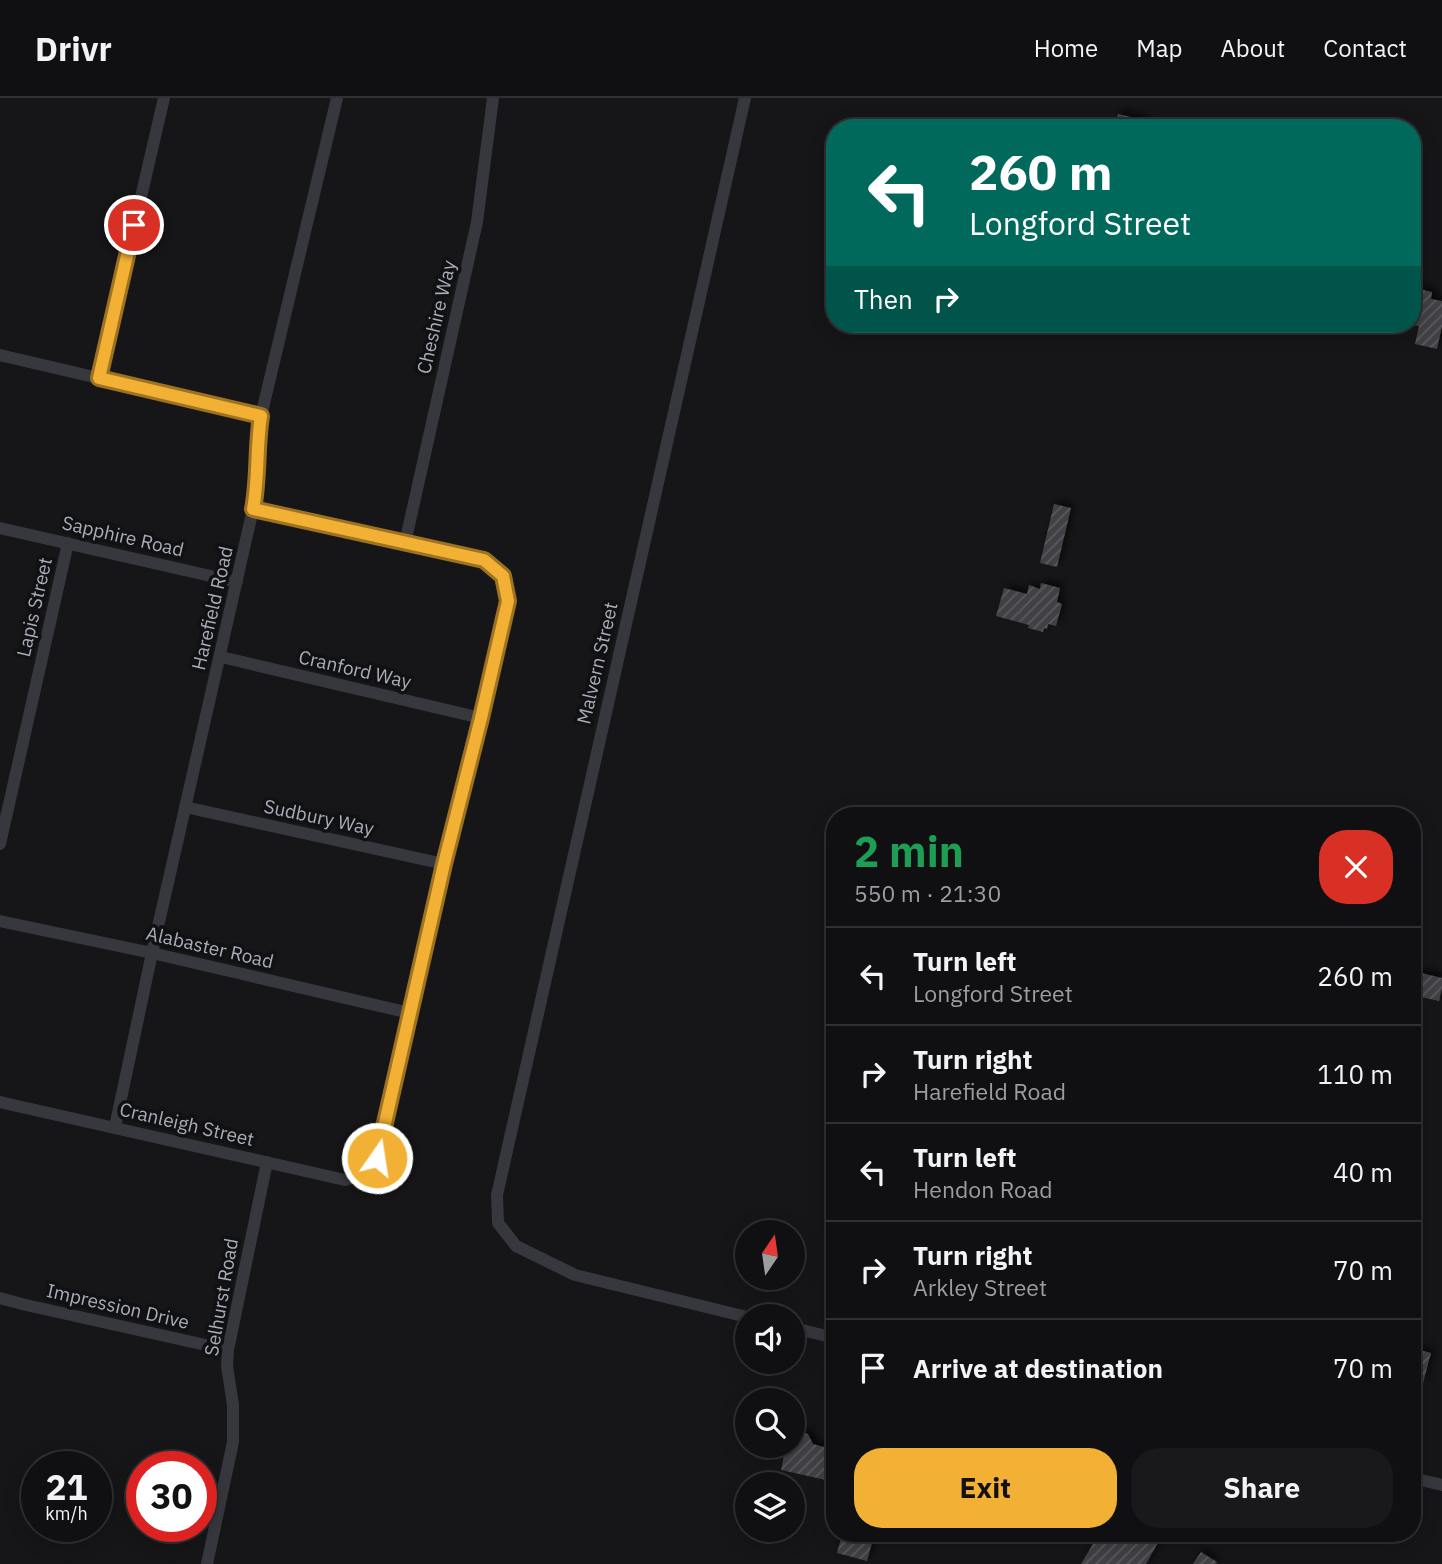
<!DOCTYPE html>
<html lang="en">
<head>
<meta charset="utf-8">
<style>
  body { margin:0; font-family:"IBM Plex Sans",sans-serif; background:#19191b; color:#f1f3f6; height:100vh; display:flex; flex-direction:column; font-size:26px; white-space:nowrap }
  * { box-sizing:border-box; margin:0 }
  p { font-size:23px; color:#9c9d9f }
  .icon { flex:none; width:38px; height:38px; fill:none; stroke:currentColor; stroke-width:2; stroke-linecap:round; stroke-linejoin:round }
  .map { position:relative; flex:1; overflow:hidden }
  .details { position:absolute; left:826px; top:709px; width:595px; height:735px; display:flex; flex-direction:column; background:#101012; border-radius:28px; box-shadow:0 4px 18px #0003,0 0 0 2px #303032 }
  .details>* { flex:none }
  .top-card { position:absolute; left:826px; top:21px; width:595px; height:214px; border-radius:28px; box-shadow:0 4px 18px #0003,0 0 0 2px #303032; background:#00695c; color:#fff; overflow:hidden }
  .needle { width:46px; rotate:13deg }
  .buttons { position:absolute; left:735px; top:1122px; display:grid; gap:14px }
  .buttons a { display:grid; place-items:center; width:70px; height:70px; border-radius:50%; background:#101012; box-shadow:0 4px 18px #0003,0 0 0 2px #303032; font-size:35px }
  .speed { position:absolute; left:21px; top:1353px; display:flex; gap:14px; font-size:35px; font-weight:700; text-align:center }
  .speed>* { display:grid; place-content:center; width:91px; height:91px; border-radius:50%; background:#101012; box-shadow:0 4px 18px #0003,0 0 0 2px #303032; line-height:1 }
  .speed small { font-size:18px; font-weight:400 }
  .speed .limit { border:10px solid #d22; background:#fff; color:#111 }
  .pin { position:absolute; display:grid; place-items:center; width:60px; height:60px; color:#fff; margin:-30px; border:4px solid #fff; border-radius:50%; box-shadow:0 2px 7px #0007 }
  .me { position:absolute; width:77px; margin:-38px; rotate:13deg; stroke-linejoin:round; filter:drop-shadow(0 0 5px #0008) }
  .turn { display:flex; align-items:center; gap:24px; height:147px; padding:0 28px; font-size:32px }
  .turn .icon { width:91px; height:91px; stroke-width:2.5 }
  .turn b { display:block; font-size:49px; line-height:60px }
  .then { display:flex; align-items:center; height:66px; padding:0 28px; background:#0003; gap:14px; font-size:26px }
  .round { display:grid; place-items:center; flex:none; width:74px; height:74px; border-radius:28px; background:#19191b }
  .headline { display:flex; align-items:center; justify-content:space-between; height:119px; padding:0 28px }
  h1 { font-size:42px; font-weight:700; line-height:52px; color:#1e9e55 }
  .button { display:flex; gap:14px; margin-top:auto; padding:14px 28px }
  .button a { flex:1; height:80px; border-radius:28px; background:#f2b134; color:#111; font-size:28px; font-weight:700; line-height:80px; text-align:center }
  .button a+a { background:#19191b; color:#f1f3f6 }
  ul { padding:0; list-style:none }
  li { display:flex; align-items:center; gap:21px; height:98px; padding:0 28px; border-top:2px solid #303032 }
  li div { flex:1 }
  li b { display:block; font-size:26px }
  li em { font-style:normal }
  header { display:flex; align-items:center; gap:42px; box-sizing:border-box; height:98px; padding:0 35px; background:#101012; border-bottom:2px solid #303032 }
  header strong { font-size:33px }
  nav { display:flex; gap:38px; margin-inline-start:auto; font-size:24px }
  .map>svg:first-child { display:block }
  .building { fill:url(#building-hatch); filter:url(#shadow) }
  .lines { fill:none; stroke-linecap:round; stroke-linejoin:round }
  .street { stroke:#37383d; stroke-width:12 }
  .route-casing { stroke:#9d7322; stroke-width:18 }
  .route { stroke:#f2b134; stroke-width:12 }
  .labels { text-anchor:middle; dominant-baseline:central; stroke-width:7; stroke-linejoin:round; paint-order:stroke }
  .street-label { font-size:19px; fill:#a8adb8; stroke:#111113 }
</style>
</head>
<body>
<header>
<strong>Drivr</strong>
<nav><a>Home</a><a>Map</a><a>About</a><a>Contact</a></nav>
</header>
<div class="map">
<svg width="1442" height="1466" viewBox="0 0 1442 1466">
  <defs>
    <pattern id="building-hatch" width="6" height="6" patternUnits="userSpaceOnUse" patternTransform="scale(1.75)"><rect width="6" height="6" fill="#404145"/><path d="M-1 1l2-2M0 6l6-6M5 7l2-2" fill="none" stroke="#595a5e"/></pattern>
    <filter id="shadow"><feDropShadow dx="4" dy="-4" stdDeviation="3.5" flood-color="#0009"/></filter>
  </defs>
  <rect width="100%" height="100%" fill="#161618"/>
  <g class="building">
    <path d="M1118,16L1147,23L1145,30H1115Z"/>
    <path d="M1418,191L1432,194L1431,201L1442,203V228L1437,251L1415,246L1419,228L1412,227V219Z"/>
    <path d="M1054,406L1071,410L1057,469L1040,465Z"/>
    <path d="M1041,485L1060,490L1057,504L1062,506L1056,528L1048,526L1047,531L1044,530L1043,534L1028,530L1029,527L996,518L1004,490L1027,496L1029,487L1040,491Z"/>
    <path d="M1412,873L1442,880V890L1439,903L1412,897Z"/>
    <path d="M1412,1250L1431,1255L1423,1285L1412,1282Z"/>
    <path d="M798,1334L808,1336L813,1346L835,1352V1384L781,1372L786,1348H793V1337Z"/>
    <path d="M1091,1435H1150L1160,1441L1146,1466H1081L1093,1446L1087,1442Z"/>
    <path d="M842,1437L872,1445L867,1463L837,1455Z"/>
    <path d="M1201,1454L1217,1464L1216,1466H1193Z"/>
  </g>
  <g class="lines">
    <g class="street">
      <path d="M745,0L497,1097L498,1125L516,1148L575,1177L747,1219"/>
      <path d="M0,257L261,318"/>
      <path d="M99,280L164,0"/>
      <path d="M0,430L237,484"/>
      <path d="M405,445L477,124L493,0"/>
      <path d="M221,559L481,620"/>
      <path d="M185,709L444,766"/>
      <path d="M0,746L68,445"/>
      <path d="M0,823L152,855L410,915"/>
      <path d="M0,1004L345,1082L365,1076L377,1060L444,766L481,620L508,503L503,477L484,462L253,411"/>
      <path d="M115,1029L152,855L253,411C259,380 256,349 261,318L337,0"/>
      <path d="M0,1200L26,1207L228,1252"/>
      <path d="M793,1230L835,1240"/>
      <path d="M1412,1380L1442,1387"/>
      <path d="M207,1466L233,1344V1307L227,1268L228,1252L267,1064"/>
    </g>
  </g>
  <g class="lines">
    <g class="route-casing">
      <path id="route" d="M134,127L99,280L261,318C256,349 259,380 253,411L484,462L503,478L508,503L481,620L444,766L377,1060"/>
    </g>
    <use href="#route" class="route"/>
  </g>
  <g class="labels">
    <g class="street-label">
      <text transform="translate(436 219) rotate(-77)">Cheshire Way</text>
      <text transform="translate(123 438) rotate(13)">Sapphire Road</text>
      <text transform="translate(34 509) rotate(-77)">Lapis Street</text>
      <text transform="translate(212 510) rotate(-77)">Harefield Road</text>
      <text transform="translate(597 565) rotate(-77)">Malvern Street</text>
      <text transform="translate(355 571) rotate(13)">Cranford Way</text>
      <text transform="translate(319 719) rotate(12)">Sudbury Way</text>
      <text transform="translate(210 849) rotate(13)">Alabaster Road</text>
      <text transform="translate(187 1026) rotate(13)">Cranleigh Street</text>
      <text transform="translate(221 1199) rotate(-80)">Selhurst Road</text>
      <text transform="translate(118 1208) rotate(13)">Impression Drive</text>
    </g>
  </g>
</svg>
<div class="buttons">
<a><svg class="needle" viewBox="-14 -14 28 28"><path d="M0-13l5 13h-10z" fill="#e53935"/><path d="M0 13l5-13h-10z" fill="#9c9d9f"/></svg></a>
<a><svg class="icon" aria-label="sound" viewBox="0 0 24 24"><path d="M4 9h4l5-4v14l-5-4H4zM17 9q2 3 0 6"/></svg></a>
<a><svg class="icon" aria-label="search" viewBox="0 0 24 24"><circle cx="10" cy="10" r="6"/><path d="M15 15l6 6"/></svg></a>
<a><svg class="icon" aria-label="layers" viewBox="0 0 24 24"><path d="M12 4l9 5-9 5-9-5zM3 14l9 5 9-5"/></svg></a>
</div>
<div class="speed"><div>21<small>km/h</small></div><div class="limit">30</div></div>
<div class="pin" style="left:134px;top:127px;background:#d93025"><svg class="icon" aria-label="arrive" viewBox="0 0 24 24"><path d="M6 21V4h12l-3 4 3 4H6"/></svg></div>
<svg class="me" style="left:377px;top:1060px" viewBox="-20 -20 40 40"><circle r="17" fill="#f2b134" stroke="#fff" stroke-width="3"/><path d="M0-11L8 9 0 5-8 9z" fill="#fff"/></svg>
<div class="top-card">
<div class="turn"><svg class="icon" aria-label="left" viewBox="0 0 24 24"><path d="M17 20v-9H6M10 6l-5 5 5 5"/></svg><div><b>260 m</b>Longford Street</div></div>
<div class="then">Then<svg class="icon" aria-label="right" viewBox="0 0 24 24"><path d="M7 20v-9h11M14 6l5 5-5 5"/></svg></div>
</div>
<section class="details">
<div class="headline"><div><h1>2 min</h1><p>550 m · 21:30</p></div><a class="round" style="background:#d93025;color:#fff"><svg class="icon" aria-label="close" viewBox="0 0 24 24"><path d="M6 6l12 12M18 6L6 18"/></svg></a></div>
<ul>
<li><svg class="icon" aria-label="left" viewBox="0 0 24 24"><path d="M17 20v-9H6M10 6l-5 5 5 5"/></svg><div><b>Turn left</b><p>Longford Street</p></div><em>260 m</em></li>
<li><svg class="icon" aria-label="right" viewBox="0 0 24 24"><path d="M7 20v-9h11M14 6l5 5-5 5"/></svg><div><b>Turn right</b><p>Harefield Road</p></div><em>110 m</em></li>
<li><svg class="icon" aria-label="left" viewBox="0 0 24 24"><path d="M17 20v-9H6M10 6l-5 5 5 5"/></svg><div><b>Turn left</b><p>Hendon Road</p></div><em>40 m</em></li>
<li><svg class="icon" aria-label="right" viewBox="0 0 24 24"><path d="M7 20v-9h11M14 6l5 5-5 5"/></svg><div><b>Turn right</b><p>Arkley Street</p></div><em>70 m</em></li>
<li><svg class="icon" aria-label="arrive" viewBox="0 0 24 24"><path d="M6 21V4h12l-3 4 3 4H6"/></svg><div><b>Arrive at destination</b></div><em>70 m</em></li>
</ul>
<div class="button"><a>Exit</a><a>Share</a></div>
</section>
</div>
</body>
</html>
